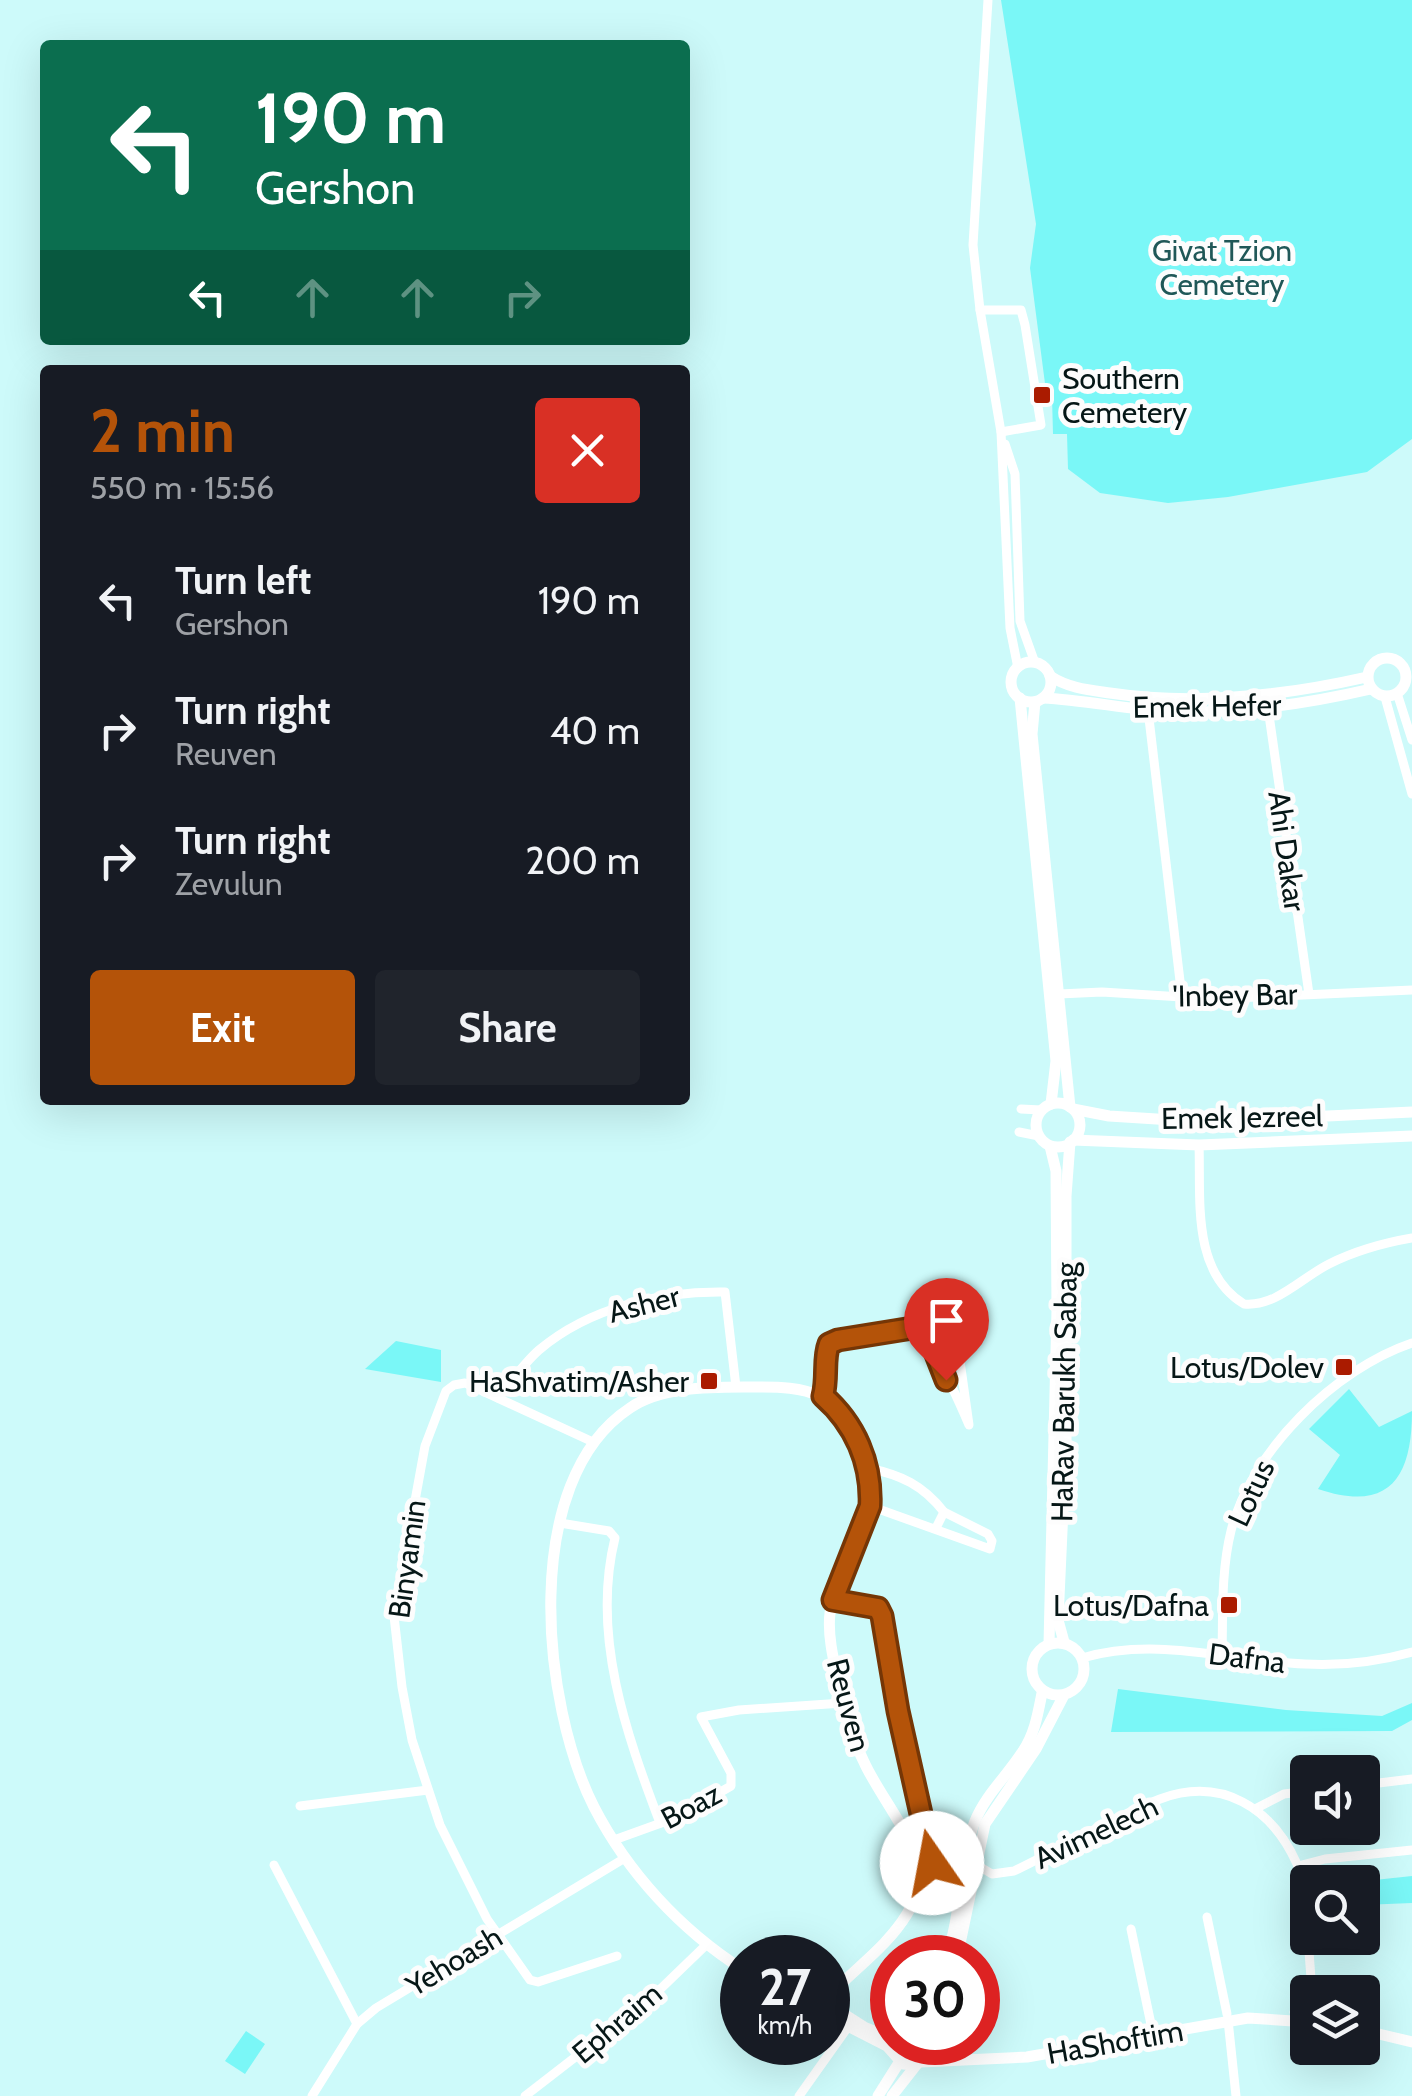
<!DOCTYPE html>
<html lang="en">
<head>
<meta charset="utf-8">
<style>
  body { margin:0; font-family:Cabin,sans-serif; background:#20242c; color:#f1f3f6; height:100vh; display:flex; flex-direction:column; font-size:38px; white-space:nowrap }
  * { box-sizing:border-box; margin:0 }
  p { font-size:32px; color:#9ea1a6 }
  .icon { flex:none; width:55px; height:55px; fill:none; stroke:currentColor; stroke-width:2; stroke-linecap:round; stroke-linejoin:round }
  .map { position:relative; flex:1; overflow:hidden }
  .sheet { position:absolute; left:40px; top:365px; width:650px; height:740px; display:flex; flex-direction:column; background:#171b24; border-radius:10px; box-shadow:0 10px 40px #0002 }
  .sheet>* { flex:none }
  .hud { position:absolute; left:40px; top:40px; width:650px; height:305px; border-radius:10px; box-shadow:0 10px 40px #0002; background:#0b6e4f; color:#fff; overflow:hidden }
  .controls { position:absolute; left:1290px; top:1755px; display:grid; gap:20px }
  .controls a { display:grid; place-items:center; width:90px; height:90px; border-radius:10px; background:#171b24; box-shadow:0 10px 40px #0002; font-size:50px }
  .speed { position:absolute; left:720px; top:1935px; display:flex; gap:20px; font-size:50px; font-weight:700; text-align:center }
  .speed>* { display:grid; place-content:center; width:130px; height:130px; border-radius:50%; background:#171b24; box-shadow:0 10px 40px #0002; line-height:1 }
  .speed small { font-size:25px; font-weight:400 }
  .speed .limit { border:15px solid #d22; background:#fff; color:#111 }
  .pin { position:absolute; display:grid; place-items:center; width:85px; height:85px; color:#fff; margin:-102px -42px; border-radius:50% 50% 50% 0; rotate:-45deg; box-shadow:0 0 10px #0007 }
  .pin .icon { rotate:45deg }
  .me { position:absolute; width:110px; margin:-55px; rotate:348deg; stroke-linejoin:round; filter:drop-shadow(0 0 8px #0008) }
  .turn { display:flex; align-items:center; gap:35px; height:210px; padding:0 50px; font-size:45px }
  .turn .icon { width:130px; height:130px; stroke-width:2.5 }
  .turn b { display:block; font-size:70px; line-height:85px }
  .lanes { display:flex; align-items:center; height:95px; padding:0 50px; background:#0003; justify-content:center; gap:50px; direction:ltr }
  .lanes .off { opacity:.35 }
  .round { display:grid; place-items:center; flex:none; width:105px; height:105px; border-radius:10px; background:#20242c }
  .overview { display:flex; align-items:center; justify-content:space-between; height:170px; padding:0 50px }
  h1 { font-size:60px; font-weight:700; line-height:75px; color:#b45309 }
  .button { display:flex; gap:20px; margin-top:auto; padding:20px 50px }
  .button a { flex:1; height:115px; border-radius:10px; background:#b45309; color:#fff; font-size:40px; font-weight:700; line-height:115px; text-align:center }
  .button a+a { background:#20242c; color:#f1f3f6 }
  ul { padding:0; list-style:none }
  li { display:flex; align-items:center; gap:30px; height:130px; padding:0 50px }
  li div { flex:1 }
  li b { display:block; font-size:38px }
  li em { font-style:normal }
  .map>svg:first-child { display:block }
  .green { fill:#7af7f7 }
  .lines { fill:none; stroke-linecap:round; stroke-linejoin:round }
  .minor { stroke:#fff; stroke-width:9 }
  .tertiary { stroke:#fff; stroke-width:11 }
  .route-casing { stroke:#753606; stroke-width:25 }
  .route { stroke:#b45309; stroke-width:18 }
  .poi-dot { fill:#aa1b00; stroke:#fdfdfd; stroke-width:4 }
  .labels { text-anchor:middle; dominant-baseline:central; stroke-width:10; stroke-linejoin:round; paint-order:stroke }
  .park-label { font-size:30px; fill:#205858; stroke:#fdfdfd }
  .poi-label { font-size:30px; fill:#061717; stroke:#fdfdfd; text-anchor:end }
  .street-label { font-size:30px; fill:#061717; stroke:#fdfdfd }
</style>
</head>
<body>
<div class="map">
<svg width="1412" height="2096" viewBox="0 0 1412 2096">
  <rect width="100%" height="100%" fill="#cdfafa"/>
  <g class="green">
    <path d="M1001,0H1412V439L1367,472L1228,497L1168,503L1100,493L1068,469L1067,434H1053L1052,397L1047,399L1030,268L1036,224Z"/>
    <path d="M396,1341L441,1350V1382L365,1369Z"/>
    <path d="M1349,1389L1379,1427L1412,1411C1412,1478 1389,1513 1318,1489L1340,1455L1309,1429Z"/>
    <path d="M1118,1689L1286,1710L1382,1716L1412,1703V1720L1392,1731L1111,1732Z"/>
    <path d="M1412,1876V1903L1363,1905L1362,1882H1356Z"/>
    <path d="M246,2031L265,2044L245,2074L225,2061Z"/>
  </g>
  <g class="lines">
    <g class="minor">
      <path d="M988,0L973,245L980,310L1001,432L1010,628L1018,668"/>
      <path d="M980,310H1021L1025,325L1041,425L1001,432"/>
      <path d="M1005,444L1015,474L1020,621L1035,663"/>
      <path d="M1397,693L1412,740"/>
      <path d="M1385,697L1412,794"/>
      <path d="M1268,708L1309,994"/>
      <path d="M1148,710L1182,998"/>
      <path d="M1059,994L1102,992L1214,999L1412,990"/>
      <path d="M1021,1109L1041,1110"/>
      <path d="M1019,1132L1039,1136"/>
      <path d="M1199,1145C1201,1198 1191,1272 1244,1304C1276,1307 1301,1278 1329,1264C1355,1251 1383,1243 1412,1238"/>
      <path d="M823,1395L829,1344L945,1321L952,1323L956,1333L969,1425C955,1391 938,1360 925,1326"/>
      <path d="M498,1398C511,1382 524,1363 539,1350C590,1307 661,1291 725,1292L736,1387"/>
      <path d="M593,1442L465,1383L454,1385L446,1391L425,1446L394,1616L402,1687L412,1740L440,1825L487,1919L530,1980L538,1982L617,1956"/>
      <path d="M868,1468C901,1475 923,1485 944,1512"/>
      <path d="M870,1506L990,1549L992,1541L988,1534L944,1512L936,1528"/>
      <path d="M560,1523L609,1531L615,1538C591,1635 626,1733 660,1823"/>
      <path d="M833,1600L879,1608L929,1859L932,1863L966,1867"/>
      <path d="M1222,1655C1223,1615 1221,1571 1231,1531C1251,1451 1335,1369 1412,1343"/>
      <path d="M1082,1658C1157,1636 1230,1661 1305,1664C1342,1666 1376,1662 1412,1652"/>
      <path d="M1362,1785L1412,1779"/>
      <path d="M300,1806L428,1790"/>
      <path d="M1257,1808L1284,1794L1308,1791"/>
      <path d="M614,1840L675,1818L731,1786V1773L701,1717L739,1710L843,1703"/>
      <path d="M274,1865L357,2024"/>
      <path d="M977,1865L992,1874L1014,1871C1062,1848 1111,1818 1160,1799C1222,1776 1272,1808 1297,1864C1306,1885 1306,1911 1308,1933"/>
      <path d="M1298,1866L1325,1859L1412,1850"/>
      <path d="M1207,1917L1227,2014"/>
      <path d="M1131,1929L1152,2029"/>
      <path d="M1308,1938L1312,1992"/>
      <path d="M1294,2012L1308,2003"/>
      <path d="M1228,2020L1236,2096"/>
      <path d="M312,2096L357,2024L376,2008L625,1858"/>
      <path d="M525,2096L649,2000L705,1946"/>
      <path d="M799,2096L848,2027"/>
    </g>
    <g class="tertiary">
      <circle cx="1387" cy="677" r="19"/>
      <circle cx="1031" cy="682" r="20"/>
      <path d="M1050,676C1068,688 1089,690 1110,693C1196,706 1283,696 1367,677"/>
      <path d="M1020,698L1056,1061L1051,1104"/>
      <path d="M1043,698C1086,700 1129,710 1173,712C1240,714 1306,704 1371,689"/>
      <path d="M1035,702L1032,734L1070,1107"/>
      <circle cx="1058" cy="1125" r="22"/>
      <path d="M1073,1109L1109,1116L1204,1122L1412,1112"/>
      <path d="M1073,1140L1199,1145L1412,1136"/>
      <path d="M1064,1642L1058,1620L1066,1442V1196L1070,1142"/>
      <circle cx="1058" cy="1669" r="26"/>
      <path d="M1049,1644L1057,1310L1056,1171L1050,1146"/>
      <path d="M946,1958C962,1914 959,1863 975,1821C986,1794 1008,1775 1023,1751C1035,1733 1038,1713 1042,1693"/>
      <path d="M957,1958L985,1824L1036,1749L1063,1697"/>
      <path d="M742,1969C681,1930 628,1873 594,1807C542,1705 519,1481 630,1408C662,1386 712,1387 749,1387C812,1386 837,1391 862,1453C879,1493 863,1533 846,1571C840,1584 832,1598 830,1613C827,1637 835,1666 840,1689C845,1713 853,1740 864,1762C876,1790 918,1843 920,1871C921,1886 915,1901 907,1914C887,1947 854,1969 828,1997"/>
      <path d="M828,1984L830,1983"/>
      <path d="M828,2004L864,2027L892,2038"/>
      <path d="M828,2016L887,2046L903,2064L915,2065"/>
      <path d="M1362,2030L1412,2042"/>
      <path d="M924,2048L964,2055"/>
      <path d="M921,2062L1027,2057L1248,2018L1308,2022"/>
      <path d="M878,2096L900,2061"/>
      <path d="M892,2096L917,2064"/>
    </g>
  </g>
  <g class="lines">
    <g class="route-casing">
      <path id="route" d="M932,1863L898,1711L882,1616L878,1608L833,1600L870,1506C872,1463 855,1424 823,1396C828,1378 823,1359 829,1344L838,1340L925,1326L946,1380"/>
    </g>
    <use href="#route" class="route"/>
  </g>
  <g class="poi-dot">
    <rect x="1032" y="385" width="20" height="20" rx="5"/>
    <rect x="1334" y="1357" width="20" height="20" rx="5"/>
    <rect x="699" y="1371" width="20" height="20" rx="5"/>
    <rect x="1219" y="1595" width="20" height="20" rx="5"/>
  </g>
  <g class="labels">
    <g class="park-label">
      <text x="1222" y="250">Givat Tzion<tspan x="1222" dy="34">Cemetery</tspan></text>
    </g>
    <g class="poi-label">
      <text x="1062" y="378" text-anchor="start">Southern<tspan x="1062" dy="34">Cemetery</tspan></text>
      <text x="1324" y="1367">Lotus/Dolev</text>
      <text x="689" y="1381">HaShvatim/Asher</text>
      <text x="1209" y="1605">Lotus/Dafna</text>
    </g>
    <g class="street-label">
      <text transform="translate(1207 706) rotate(-1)">Emek Hefer</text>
      <text transform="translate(1287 851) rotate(82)">Ahi Dakar</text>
      <text transform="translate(1235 995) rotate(-1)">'Inbey Bar</text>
      <text transform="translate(1242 1117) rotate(-1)">Emek Jezreel</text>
      <text transform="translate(644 1304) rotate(-14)">Asher</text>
      <text transform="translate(1064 1392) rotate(-89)">HaRav Barukh Sabag</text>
      <text transform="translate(1251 1493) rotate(-65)">Lotus</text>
      <text transform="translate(407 1559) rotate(-82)">Binyamin</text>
      <text transform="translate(1247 1658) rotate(7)">Dafna</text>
      <text transform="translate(849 1705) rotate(75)">Reuven</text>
      <text transform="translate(691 1806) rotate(-28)">Boaz</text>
      <text transform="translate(1096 1832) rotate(-25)">Avimelech</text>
      <text transform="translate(454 1961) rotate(-31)">Yehoash</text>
      <text transform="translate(617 2023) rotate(-40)">Ephraim</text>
      <text transform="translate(1115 2042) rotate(-10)">HaShoftim</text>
    </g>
  </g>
</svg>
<div class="controls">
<a><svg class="icon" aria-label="sound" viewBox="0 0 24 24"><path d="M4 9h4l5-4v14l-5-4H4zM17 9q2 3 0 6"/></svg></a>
<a><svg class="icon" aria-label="search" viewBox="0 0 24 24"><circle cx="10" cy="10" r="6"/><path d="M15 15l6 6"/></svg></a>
<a><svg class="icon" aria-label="layers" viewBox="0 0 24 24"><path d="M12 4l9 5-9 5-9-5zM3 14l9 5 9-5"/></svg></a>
</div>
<div class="speed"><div>27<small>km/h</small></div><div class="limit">30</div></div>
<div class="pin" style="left:946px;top:1380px;background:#d93025"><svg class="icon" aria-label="arrive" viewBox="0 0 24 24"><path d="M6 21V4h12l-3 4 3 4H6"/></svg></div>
<svg class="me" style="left:932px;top:1863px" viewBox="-20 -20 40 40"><circle r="19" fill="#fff"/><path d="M0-13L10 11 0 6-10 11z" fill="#b45309"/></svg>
<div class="hud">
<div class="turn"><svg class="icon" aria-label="left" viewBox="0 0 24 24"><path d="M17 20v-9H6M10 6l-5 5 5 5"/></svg><div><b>190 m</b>Gershon</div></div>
<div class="lanes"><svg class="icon" aria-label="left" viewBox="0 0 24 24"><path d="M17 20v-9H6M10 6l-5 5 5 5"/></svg><svg class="icon off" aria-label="ahead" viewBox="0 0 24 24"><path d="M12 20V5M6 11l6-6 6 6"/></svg><svg class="icon off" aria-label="ahead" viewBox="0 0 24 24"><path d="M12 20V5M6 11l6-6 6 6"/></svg><svg class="icon off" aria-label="right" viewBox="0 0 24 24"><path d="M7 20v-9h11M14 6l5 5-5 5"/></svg></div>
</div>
<section class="sheet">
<div class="overview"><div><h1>2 min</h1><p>550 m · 15:56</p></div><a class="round" style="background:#d93025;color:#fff"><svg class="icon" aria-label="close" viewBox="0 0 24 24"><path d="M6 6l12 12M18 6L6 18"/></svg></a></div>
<ul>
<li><svg class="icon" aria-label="left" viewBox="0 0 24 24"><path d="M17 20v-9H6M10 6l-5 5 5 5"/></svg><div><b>Turn left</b><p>Gershon</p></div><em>190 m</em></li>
<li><svg class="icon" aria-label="right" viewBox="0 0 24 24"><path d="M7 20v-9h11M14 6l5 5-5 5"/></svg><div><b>Turn right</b><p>Reuven</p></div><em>40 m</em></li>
<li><svg class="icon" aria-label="right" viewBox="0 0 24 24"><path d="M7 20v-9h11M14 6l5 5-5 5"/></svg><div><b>Turn right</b><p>Zevulun</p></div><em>200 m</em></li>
</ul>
<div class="button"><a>Exit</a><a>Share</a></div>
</section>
</div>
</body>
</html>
